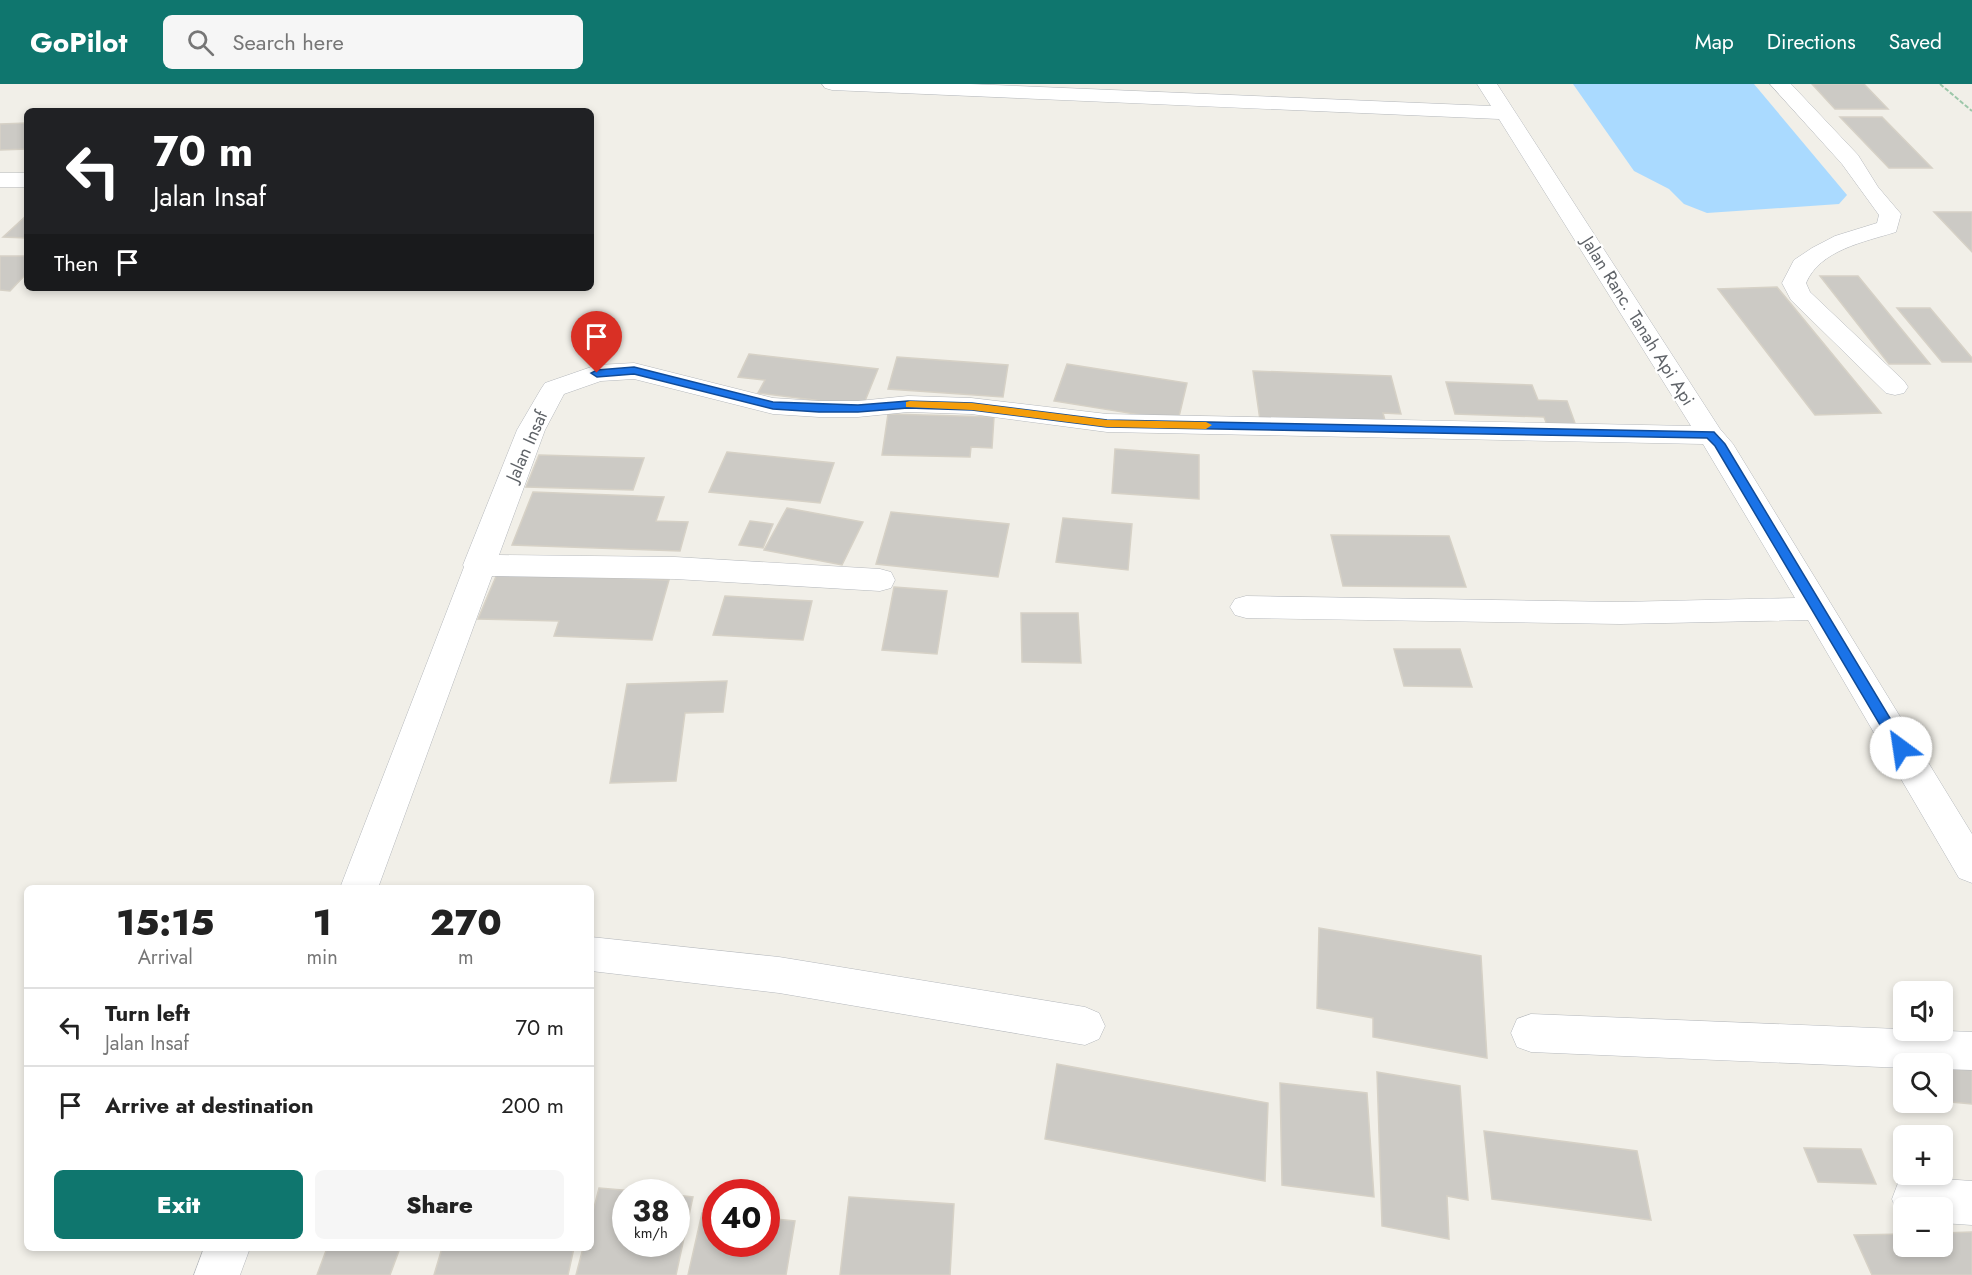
<!DOCTYPE html>
<html lang="en">
<head>
<meta charset="utf-8">
<style>
  body { margin:0; font-family:Jost,sans-serif; background:#f6f6f6; color:#222; height:100vh; display:flex; flex-direction:column; font-size:22px; white-space:nowrap }
  * { box-sizing:border-box; margin:0 }
  p { font-size:20px; color:#767676 }
  .icon { flex:none; width:33px; height:33px; fill:none; stroke:currentColor; stroke-width:2; stroke-linecap:round; stroke-linejoin:round }
  .map { position:relative; flex:1; overflow:hidden }
  .side { position:absolute; left:24px; top:801px; width:570px; height:366px; display:flex; flex-direction:column; background:#fff; border-radius:9px; box-shadow:0 3px 9px #0003 }
  .side>* { flex:none }
  .banner { position:absolute; left:24px; top:24px; width:570px; height:183px; border-radius:9px; box-shadow:0 3px 9px #0003; background:#202124; color:#fff; overflow:hidden }
  .tools { position:absolute; left:1893px; top:897px; display:grid; gap:12px }
  .tools a { display:grid; place-items:center; width:60px; height:60px; border-radius:9px; background:#fff; box-shadow:0 3px 9px #0003; font-size:30px }
  .speed { position:absolute; left:612px; top:1095px; display:flex; gap:12px; font-size:30px; font-weight:700; text-align:center }
  .speed>* { display:grid; place-content:center; width:78px; height:78px; border-radius:50%; background:#fff; box-shadow:0 3px 9px #0003; line-height:1 }
  .speed small { font-size:15px; font-weight:400 }
  .speed .limit { border:9px solid #d22; background:#fff; color:#111 }
  .pin { position:absolute; display:grid; place-items:center; width:51px; height:51px; color:#fff; margin:-62px -26px; border-radius:50% 50% 50% 0; rotate:-45deg; box-shadow:0 0 6px #0007 }
  .pin .icon { rotate:45deg }
  .me { position:absolute; width:66px; margin:-33px; rotate:329deg; stroke-linejoin:round; filter:drop-shadow(0 0 4px #0008) }
  .turn { display:flex; align-items:center; gap:21px; height:126px; padding:0 30px; font-size:27px }
  .turn .icon { width:78px; height:78px; stroke-width:2.5 }
  .turn b { display:block; font-size:42px; line-height:51px }
  .then { display:flex; align-items:center; height:57px; padding:0 30px; background:#0003; gap:12px; font-size:22px }
  .eta { display:flex; justify-content:space-evenly; align-items:center; height:102px; text-align:center }
  .eta b { font-size:36px; font-weight:800; line-height:42px }
  .primary-button { display:flex; gap:12px; margin-top:auto; padding:12px 30px }
  .primary-button a { flex:1; height:69px; border-radius:9px; background:#0f766e; color:#fff; font-size:24px; font-weight:800; line-height:69px; text-align:center }
  .primary-button a+a { background:#f6f6f6; color:#222 }
  ul { padding:0; list-style:none }
  li { display:flex; align-items:center; gap:18px; height:78px; padding:0 30px; border-top:2px solid #e0e0e0 }
  li div { flex:1 }
  li b { display:block; font-size:22px }
  li em { font-style:normal }
  header { display:flex; align-items:center; gap:36px; box-sizing:border-box; height:84px; padding:0 30px; background:#0f766e; color:#fff }
  header strong { font-size:28px }
  nav { display:flex; gap:33px; margin-inline-start:auto; font-size:21px }
  .search { width:420px; height:54px; background:#f6f6f6; display:flex; align-items:center; gap:15px; box-sizing:border-box; padding:0 21px; border-radius:9px; color:#767676; font-size:22px }
  .map>svg:first-child { display:block }
  .water { fill:#aadaff }
  .building { fill:#cccac5; stroke:#d6d1c6; stroke-width:1.5 }
  .lines { fill:none; stroke-linecap:round; stroke-linejoin:round }
  .minor-casing { stroke:#b5b8bc; stroke-width:1 }
  .path { stroke:#9cc7a9; stroke-width:2; stroke-dasharray:4.5 2; stroke-linecap:butt }
  .minor { fill:#fff; fill-rule:evenodd }
  .route { fill:#1a73e8; stroke:#114b97; stroke-width:1.5 }
  .slow { fill:#f59e0b }
  .labels { text-anchor:middle; dominant-baseline:central; stroke-width:4.5; stroke-linejoin:round; paint-order:stroke }
  .street-label { font-size:18px; fill:#5f6368; stroke:#fff }
</style>
</head>
<body>
<header>
<strong>GoPilot</strong>
<div class="search"><svg class="icon" aria-label="search" viewBox="0 0 24 24"><circle cx="10" cy="10" r="6"/><path d="M15 15l6 6"/></svg>Search here</div>
<nav><a>Map</a><a>Directions</a><a>Saved</a></nav>
</header>
<div class="map">
<svg width="1972" height="1191" viewBox="0 0 1972 1191">
  <rect width="100%" height="100%" fill="#f1efe8"/>
  <path class="water" d="M1573,0H1754L1847,111L1839,120L1707,129L1684,120L1669,105L1634,87Z"/>
  <g class="building">
    <path d="M1812,0H1864L1888,25H1835Z"/>
    <path d="M1840,33H1882L1932,84H1889Z"/>
    <path d="M27,39V65L0,66V40Z"/>
    <path d="M1934,128H1972V168Z"/>
    <path d="M27,131V154L3,153Z"/>
    <path d="M0,172H27V189L10,207L0,206Z"/>
    <path d="M1820,192H1858L1930,280H1889Z"/>
    <path d="M1777,203L1881,329L1815,331L1718,205Z"/>
    <path d="M1897,224H1930L1972,274V278H1942Z"/>
    <path d="M749,270L878,285L863,322L758,309L765,296L738,293Z"/>
    <path d="M897,273L1008,281L1003,313L888,305Z"/>
    <path d="M1067,280L1187,299L1178,337L1054,317Z"/>
    <path d="M1253,287L1391,292L1401,330L1383,329L1386,340L1260,336Z"/>
    <path d="M1446,298L1532,301L1538,316L1567,317L1576,342L1547,341L1544,333L1455,330Z"/>
    <path d="M888,330L994,333L992,364L971,363L970,373L882,371Z"/>
    <path d="M1115,365L1199,371V415L1112,409Z"/>
    <path d="M727,368L834,379L820,419L709,408Z"/>
    <path d="M539,371L644,374L633,406L526,403Z"/>
    <path d="M533,408L664,413L656,437L688,438L680,467L512,461Z"/>
    <path d="M787,424L863,438L842,481L764,466Z"/>
    <path d="M891,428L1009,440L998,493L876,480Z"/>
    <path d="M1063,434L1132,440L1128,486L1056,478Z"/>
    <path d="M750,437L773,440L763,464L739,461Z"/>
    <path d="M1331,451L1449,452L1466,503L1343,502Z"/>
    <path d="M497,490L669,496L652,556L554,552L559,537L478,535Z"/>
    <path d="M894,503L947,507L937,570L882,566Z"/>
    <path d="M725,512L812,517L803,556L713,551Z"/>
    <path d="M1021,529H1078L1081,579L1022,578Z"/>
    <path d="M1394,565H1460L1472,603L1404,602Z"/>
    <path d="M727,597L723,628L685,629L676,697L610,699L627,600Z"/>
    <path d="M1319,844L1481,872L1487,974L1373,953V934L1317,924Z"/>
    <path d="M1972,977V1020L1951,1018L1942,999V980Z"/>
    <path d="M1057,980L1268,1019L1265,1097L1045,1055Z"/>
    <path d="M1377,988L1460,1002L1468,1116L1447,1112L1449,1155L1382,1142Z"/>
    <path d="M1280,999L1367,1009L1374,1113L1282,1101Z"/>
    <path d="M1484,1047L1637,1067L1651,1136L1492,1115Z"/>
    <path d="M1804,1064L1861,1065L1876,1100L1818,1098Z"/>
    <path d="M599,1104L646,1108H626V1160H676V1111L693,1113L676,1191H576L583,1164H591V1135Z"/>
    <path d="M849,1113L954,1120L950,1191H840Z"/>
    <path d="M702,1129L716,1130V1160H766V1134L795,1137L786,1191H688Z"/>
    <path d="M1972,1148V1191H1872L1854,1151L1904,1150V1162H1942V1149Z"/>
    <path d="M327,1164H400L390,1191H317Z"/>
    <path d="M442,1164H574L568,1191H434Z"/>
  </g>
  <g class="lines">
    <g class="minor-casing">
      <g id="minor">
        <path d="M822,0H970L1491,22L1477,0H1497L1720,345L1733,360L1972,750V799L1959,794L1808,536L1620,540L1246,534L1235,531L1230,523L1235,515L1246,512L1620,518L1795,514L1703,360L1107,348L971,330L908,328L858,333H819L773,330L634,295L601,297L564,310L545,346L499,471L675,473L880,485L891,488L895,496L891,504L880,507L675,495L492,492L378,804H340L464,483L463,481L517,346L541,305L545,299L597,281L634,279L773,314L819,317H858L908,312L971,314L1107,330L1691,342L1499,35L832,6L825,4Z"/>
        <path d="M1770,0H1791L1858,71L1878,103L1901,130L1896,148C1864,158 1820,166 1806,199L1810,208L1904,297L1908,303L1904,309L1895,311L1886,309L1791,216L1782,199L1794,176L1812,164L1835,152L1877,139L1879,131L1842,80Z"/>
        <rect x="0" y="89" width="27" height="14"/>
        <path d="M591,853L779,873L1085,923L1099,929L1105,942L1099,955L1085,961L779,909L591,887Z"/>
        <path d="M1531,930L1972,948V986L1942,985V980H1904V984L1531,968L1517,963L1511,949L1517,935Z"/>
        <path d="M1914,1093L1972,1097V1141L1942,1139V1124H1904V1133L1898,1131L1892,1115L1898,1099Z"/>
        <path d="M204,1164H250L240,1191H194Z"/>
      </g>
    </g>
    <path class="path" d="M1940,0L1972,27"/>
    <use href="#minor" class="minor"/>
  </g>
  <path class="route" d="M634,283L773,318L858,321L908,317L972,319L1107,336L1714,348L1725,360L1908,664L1901,670L1896,668L1715,362L1707,354L1107,343L972,326L908,324L858,328H819L773,325L634,290L597,293L591,289L597,286Z"/>
  <path class="slow" d="M910,317L972,319L1107,336L1206,338L1212,341L1206,345L1107,343L972,326L906,323V318Z"/>
  <g class="labels">
    <g class="street-label">
      <text transform="translate(1638 237) rotate(58)">Jalan Ranc. Tanah Api Api</text>
      <text transform="translate(527 362) rotate(-66)">Jalan Insaf</text>
    </g>
  </g>
</svg>
<div class="tools">
<a><svg class="icon" aria-label="sound" viewBox="0 0 24 24"><path d="M4 9h4l5-4v14l-5-4H4zM17 9q2 3 0 6"/></svg></a>
<a><svg class="icon" aria-label="search" viewBox="0 0 24 24"><circle cx="10" cy="10" r="6"/><path d="M15 15l6 6"/></svg></a>
<a>+</a>
<a>−</a>
</div>
<div class="speed"><div>38<small>km/h</small></div><div class="limit">40</div></div>
<div class="pin" style="left:597px;top:289px;background:#d93025"><svg class="icon" aria-label="arrive" viewBox="0 0 24 24"><path d="M6 21V4h12l-3 4 3 4H6"/></svg></div>
<svg class="me" style="left:1901px;top:664px" viewBox="-20 -20 40 40"><circle r="19" fill="#fff"/><path d="M0-13L10 11 0 6-10 11z" fill="#1a73e8"/></svg>
<div class="banner">
<div class="turn"><svg class="icon" aria-label="left" viewBox="0 0 24 24"><path d="M17 20v-9H6M10 6l-5 5 5 5"/></svg><div><b>70 m</b>Jalan Insaf</div></div>
<div class="then">Then<svg class="icon" aria-label="arrive" viewBox="0 0 24 24"><path d="M6 21V4h12l-3 4 3 4H6"/></svg></div>
</div>
<section class="side">
<div class="eta">
<div><b>15:15</b><p>Arrival</p></div>
<div><b>1</b><p>min</p></div>
<div><b>270</b><p>m</p></div>
</div>
<ul>
<li><svg class="icon" aria-label="left" viewBox="0 0 24 24"><path d="M17 20v-9H6M10 6l-5 5 5 5"/></svg><div><b>Turn left</b><p>Jalan Insaf</p></div><em>70 m</em></li>
<li><svg class="icon" aria-label="arrive" viewBox="0 0 24 24"><path d="M6 21V4h12l-3 4 3 4H6"/></svg><div><b>Arrive at destination</b></div><em>200 m</em></li>
</ul>
<div class="primary-button"><a>Exit</a><a>Share</a></div>
</section>
</div>
</body>
</html>
